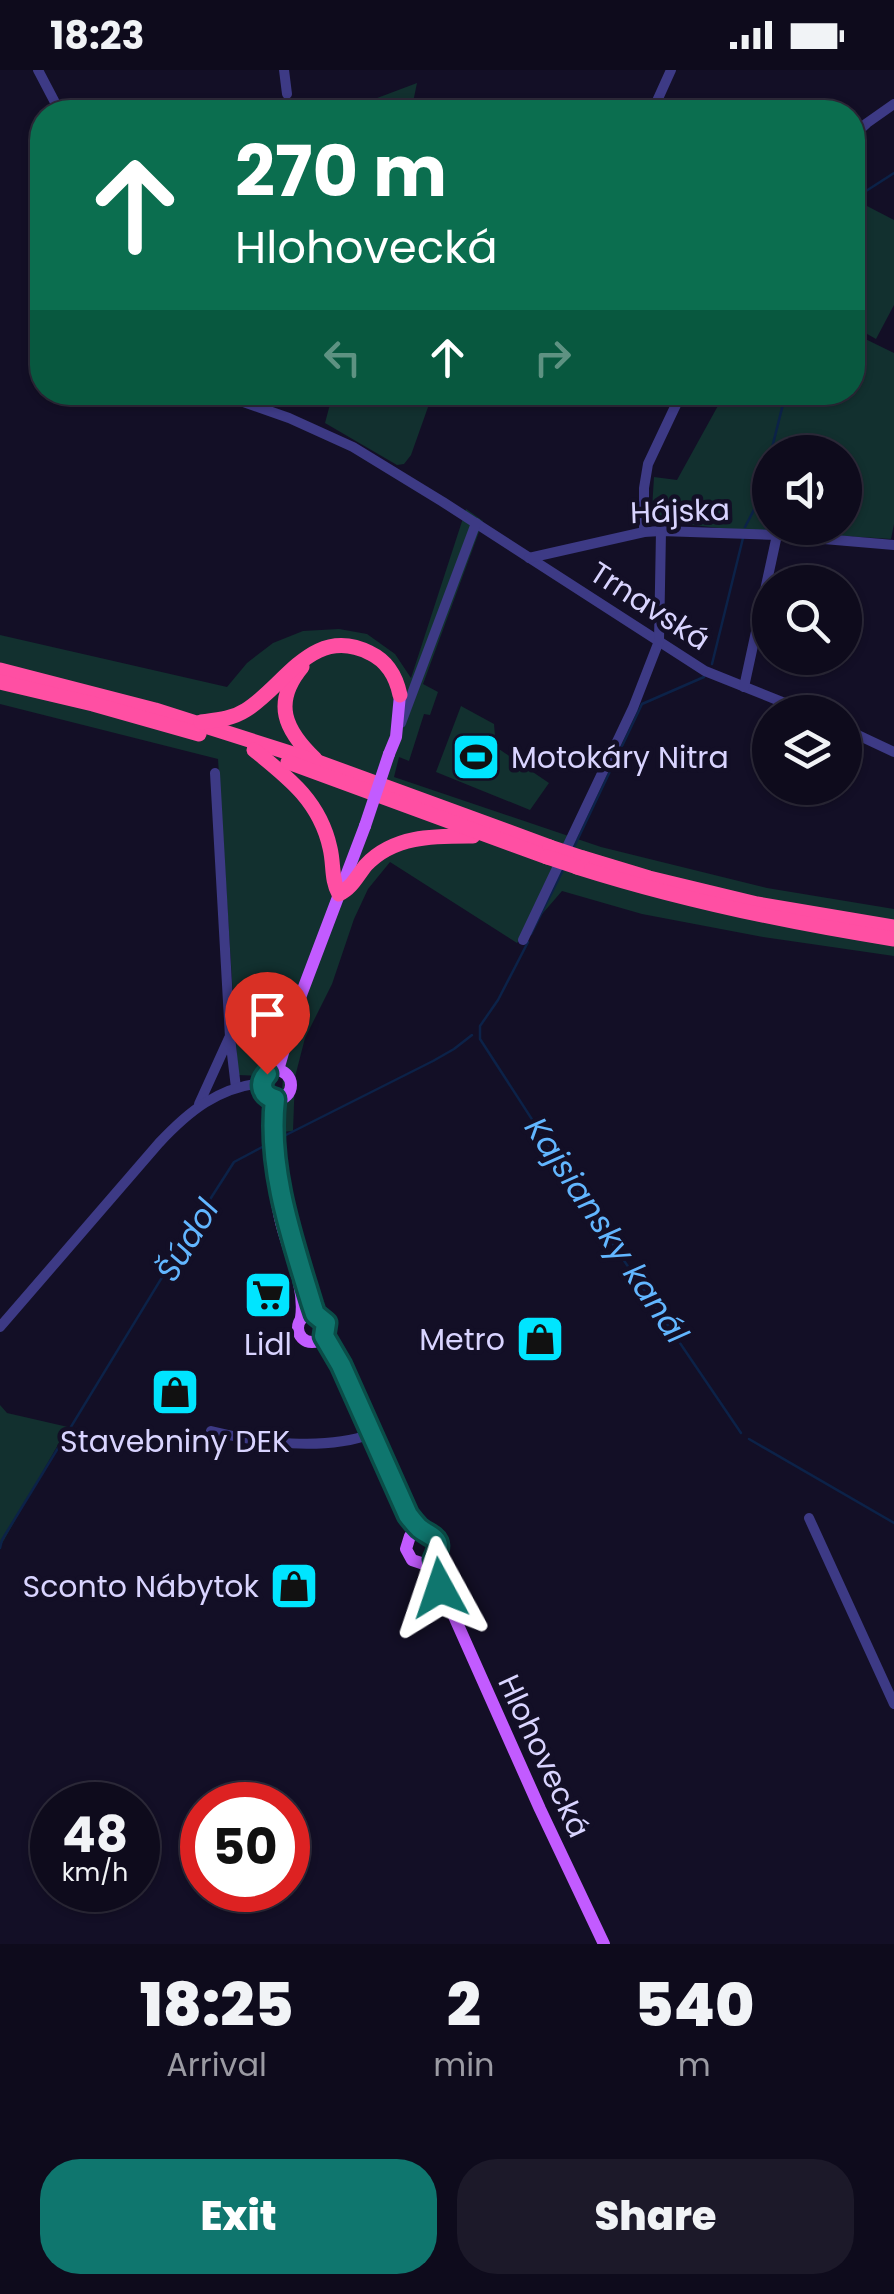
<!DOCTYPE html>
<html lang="en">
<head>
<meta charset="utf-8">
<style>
  body { margin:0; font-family:Poppins,sans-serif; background:#1c1929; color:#f1f3f6; height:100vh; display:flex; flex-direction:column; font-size:38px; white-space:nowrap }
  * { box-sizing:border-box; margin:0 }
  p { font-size:32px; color:#9b9ba3 }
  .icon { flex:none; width:55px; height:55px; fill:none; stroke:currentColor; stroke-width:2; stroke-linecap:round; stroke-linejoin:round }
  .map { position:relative; height:1874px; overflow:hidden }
  .panel { display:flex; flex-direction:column; background:#0e0b1c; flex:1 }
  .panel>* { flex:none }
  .banner { position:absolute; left:30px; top:30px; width:835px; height:305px; border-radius:40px; box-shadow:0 2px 8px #0004,0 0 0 2px #2e2b3b; background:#0b6e4f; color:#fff; overflow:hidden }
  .tools { position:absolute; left:752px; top:365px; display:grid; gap:20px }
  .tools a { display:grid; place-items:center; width:110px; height:110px; border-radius:50%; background:#0e0b1c; box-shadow:0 2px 8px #0004,0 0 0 2px #2e2b3b; font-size:50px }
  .speed { position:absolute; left:30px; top:1712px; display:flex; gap:20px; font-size:50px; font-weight:700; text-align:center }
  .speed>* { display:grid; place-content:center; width:130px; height:130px; border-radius:50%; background:#0e0b1c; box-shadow:0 2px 8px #0004,0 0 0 2px #2e2b3b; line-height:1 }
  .speed small { font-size:25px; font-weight:400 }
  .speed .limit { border:15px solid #d22; background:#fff; color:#111 }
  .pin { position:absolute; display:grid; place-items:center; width:85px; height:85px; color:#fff; margin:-102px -42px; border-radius:50% 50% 50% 0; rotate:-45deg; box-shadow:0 0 10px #0007 }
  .pin .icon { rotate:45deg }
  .me { position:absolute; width:110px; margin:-55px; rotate:355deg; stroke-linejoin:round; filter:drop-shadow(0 0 8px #0008) }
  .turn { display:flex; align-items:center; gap:35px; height:210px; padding:0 40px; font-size:45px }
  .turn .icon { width:130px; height:130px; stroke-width:2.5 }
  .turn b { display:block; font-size:70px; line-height:85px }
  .lanes { display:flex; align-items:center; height:95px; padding:0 40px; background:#0003; justify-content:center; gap:50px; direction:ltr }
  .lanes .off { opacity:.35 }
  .eta { display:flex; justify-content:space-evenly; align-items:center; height:170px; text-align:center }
  .eta b { font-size:60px; font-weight:800; line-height:70px }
  .cta { display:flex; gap:20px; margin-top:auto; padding:20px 40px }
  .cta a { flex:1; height:115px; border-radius:40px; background:#0f766e; color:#fff; font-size:40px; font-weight:800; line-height:115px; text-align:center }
  .cta a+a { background:#1c1929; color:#f1f3f6 }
  .status { display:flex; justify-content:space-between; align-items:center; height:70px; padding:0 50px; background:#0e0b1c; direction:ltr }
  .status svg { height:28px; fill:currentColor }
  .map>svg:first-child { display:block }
  .green { fill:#12302f; fill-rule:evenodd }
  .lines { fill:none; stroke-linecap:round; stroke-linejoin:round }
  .stream { stroke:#0c2248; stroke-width:2.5 }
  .minor { stroke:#3d3a85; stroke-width:10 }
  .major { stroke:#c25bff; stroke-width:12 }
  .highway { stroke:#ff4fa3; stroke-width:15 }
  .major-bridge { stroke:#c25bff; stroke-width:12 }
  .highway-bridge { stroke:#ff4fa3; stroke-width:15 }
  .route-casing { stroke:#0a4d48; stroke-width:25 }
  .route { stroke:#0f766e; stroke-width:18 }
  .labels { text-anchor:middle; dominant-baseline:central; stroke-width:9; stroke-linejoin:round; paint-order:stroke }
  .street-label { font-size:30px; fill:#d9d4ff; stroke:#130f26 }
  .poi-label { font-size:30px; fill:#d9d4ff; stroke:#130f26; text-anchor:end }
  .water-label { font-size:32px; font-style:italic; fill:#62b6ff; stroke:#130f26 }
</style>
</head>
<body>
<div class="status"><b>18:23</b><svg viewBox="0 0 49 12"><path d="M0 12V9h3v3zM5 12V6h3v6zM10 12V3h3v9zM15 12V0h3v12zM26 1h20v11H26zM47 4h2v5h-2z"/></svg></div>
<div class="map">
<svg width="894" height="1874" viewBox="0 0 894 1874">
  <rect width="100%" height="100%" fill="#130f26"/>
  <g class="green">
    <path d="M417,13L411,42H340Z"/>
    <path d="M867,136L894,150V235L876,269L853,256V163Z"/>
    <path d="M853,263L894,283V454L891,469L719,458L667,452L655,446L652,439L654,407L677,410L725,323L852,322ZM770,382H845V458H770Z"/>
    <path d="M333,323H433L411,385L404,394L397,395L325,353Z"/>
    <path d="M466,439L483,451L423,614L438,622L430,645L424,644L409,691L399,687L394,707L601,777L767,818L894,839V886L763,867L642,844L562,821L517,873L390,792L368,819L354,849L332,914L305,968L295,1007L293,1061L279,1062L283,1007L238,1005L218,689L0,634V565L227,617L247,593L273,573L303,561L339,559L367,564L395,584L411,608Z"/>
    <path d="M461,636L494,654L496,677L549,713L530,740L436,702Z"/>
    <path d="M0,1335L7,1343L68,1357L0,1477Z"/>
  </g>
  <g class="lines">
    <g class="stream">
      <path d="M866,121L894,103"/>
      <path d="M852,138L860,129"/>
      <path d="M771,382L786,322"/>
      <path d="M745,457L756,436L770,384"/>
      <path d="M712,594L743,468"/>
      <path d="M573,779L642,634L704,607"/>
      <path d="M531,864L563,800"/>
      <path d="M528,872L498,930L480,956V969L608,1167L741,1363"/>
      <path d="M280,1068L433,991L454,979L472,965"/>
      <path d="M749,1369L894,1453"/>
      <path d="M0,1478L2,1470L200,1145L234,1092L268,1074"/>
    </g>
    <g class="minor">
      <path d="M38,0L60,42"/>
      <path d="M284,0L287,24"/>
      <path d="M652,42L671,0"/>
      <path d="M852,67L867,53L894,34"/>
      <path d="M215,322L289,348L353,377L443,432L705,601L807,642"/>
      <path d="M644,462V418L648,394L682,322"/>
      <path d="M529,488L644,462L661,461L777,465L894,475"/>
      <path d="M744,617L777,465"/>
      <path d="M401,653L476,453"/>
      <path d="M845,659L894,682"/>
      <path d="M215,703L230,967L236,1018"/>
      <path d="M523,870L633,638L659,571L661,461"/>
      <path d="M199,1034L229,968"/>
      <path d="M0,1257L159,1073C188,1042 218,1017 262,1013"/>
      <path d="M211,1361C258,1373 325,1381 371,1364"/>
      <path d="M809,1448L894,1634"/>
    </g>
    <g class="major">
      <path d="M389,684L396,667L400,625"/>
      <path d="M278,1000L296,938L365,756"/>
      <circle cx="276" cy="1015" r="15"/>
      <path d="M275,1029C271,1069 271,1109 280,1148C287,1180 306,1215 301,1248"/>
      <path d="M308,1221L315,1244"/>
      <circle cx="312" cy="1258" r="14"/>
      <path d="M324,1266L341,1295L408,1445L422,1461"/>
      <path d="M434,1489L424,1494L412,1490L406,1479L410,1466C428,1455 444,1471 434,1489L441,1517L540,1739L604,1874"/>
    </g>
    <g class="highway">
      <path d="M302,597C272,633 285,660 315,689"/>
      <path d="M0,600L155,640L318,692L550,777"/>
      <path d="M0,612L93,634L199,664"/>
      <path d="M201,652C217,650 232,649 246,640C285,616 313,554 370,583C387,591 396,606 400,625"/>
      <path d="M254,680C289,708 320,732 330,778C334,794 331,810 339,824C352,818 357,806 366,795C394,765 435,766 473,766"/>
      <path d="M288,692L547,787"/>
      <path d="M583,788L649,808L757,834L894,857"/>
      <path d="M577,797C681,830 786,852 894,869"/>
    </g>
    <path class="major-bridge" d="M365,756L389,684"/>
    <g class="highway-bridge">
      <path d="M550,777L583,788"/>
      <path d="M547,787L577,797"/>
    </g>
  </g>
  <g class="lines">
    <g class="route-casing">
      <path id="route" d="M267,1004C258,1014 262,1026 275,1029C267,1098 292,1169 312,1235L315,1244L326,1253L324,1266L341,1295L408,1445C411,1449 415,1454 419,1458C431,1468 445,1467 434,1489L440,1518"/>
    </g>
    <use href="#route" class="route"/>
  </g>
  <defs>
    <g id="stadium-square" transform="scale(2.5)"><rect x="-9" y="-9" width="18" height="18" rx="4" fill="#00e5ff" stroke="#130f26"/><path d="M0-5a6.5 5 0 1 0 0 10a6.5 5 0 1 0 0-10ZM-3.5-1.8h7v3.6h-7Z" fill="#111"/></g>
    <g id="supermarket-square" transform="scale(2.5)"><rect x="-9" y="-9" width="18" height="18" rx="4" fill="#00e5ff" stroke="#130f26"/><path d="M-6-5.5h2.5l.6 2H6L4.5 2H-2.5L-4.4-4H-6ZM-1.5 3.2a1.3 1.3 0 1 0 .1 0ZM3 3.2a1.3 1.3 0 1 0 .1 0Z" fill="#111"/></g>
    <g id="shop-square" transform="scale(2.5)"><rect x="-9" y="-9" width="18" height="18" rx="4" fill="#00e5ff" stroke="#130f26"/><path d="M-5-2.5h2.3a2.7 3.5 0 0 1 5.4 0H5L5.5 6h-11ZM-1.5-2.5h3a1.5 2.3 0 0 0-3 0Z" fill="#111"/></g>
  </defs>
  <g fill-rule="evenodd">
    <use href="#stadium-square" x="476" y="687"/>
    <use href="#supermarket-square" x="268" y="1225"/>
    <use href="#shop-square" x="540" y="1269"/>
    <use href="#shop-square" x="175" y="1322"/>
    <use href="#shop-square" x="294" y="1516"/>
  </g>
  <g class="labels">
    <g class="street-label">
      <text transform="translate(680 441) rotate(-2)">Hájska</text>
      <text transform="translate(650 536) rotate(33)">Trnavská</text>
      <text transform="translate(544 1686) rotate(65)">Hlohovecká</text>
    </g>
    <g class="poi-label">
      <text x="511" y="687" text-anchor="start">Motokáry Nitra</text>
      <text x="505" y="1269">Metro</text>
      <text x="268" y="1274" text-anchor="middle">Lidl</text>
      <text x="175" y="1371" text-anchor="middle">Stavebniny DEK</text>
      <text x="259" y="1516">Sconto Nábytok</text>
    </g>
    <g class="water-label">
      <text transform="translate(607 1160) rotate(56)">Kajsiansky kanál</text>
      <text transform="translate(187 1170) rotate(-59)">Šúdol</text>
    </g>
  </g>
</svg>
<div class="tools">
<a><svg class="icon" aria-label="sound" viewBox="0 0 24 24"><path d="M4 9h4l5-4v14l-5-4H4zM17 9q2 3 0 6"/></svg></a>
<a><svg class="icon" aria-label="search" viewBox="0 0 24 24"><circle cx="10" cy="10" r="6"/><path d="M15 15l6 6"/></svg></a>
<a><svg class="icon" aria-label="layers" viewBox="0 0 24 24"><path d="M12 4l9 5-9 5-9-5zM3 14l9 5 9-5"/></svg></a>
</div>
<div class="speed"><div>48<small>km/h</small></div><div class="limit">50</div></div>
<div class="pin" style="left:267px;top:1004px;background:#d93025"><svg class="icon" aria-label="arrive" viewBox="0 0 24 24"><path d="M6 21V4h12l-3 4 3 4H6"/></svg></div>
<svg class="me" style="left:440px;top:1518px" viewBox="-20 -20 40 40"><path d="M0-17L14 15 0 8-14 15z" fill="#0f766e" stroke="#fff" stroke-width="4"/></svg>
<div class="banner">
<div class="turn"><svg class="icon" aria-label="ahead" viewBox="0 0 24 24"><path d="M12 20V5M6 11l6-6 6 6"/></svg><div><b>270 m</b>Hlohovecká</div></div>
<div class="lanes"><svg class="icon off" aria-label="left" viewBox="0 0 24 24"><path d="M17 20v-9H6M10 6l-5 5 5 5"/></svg><svg class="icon" aria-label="ahead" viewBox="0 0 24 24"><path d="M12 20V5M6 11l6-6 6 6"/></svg><svg class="icon off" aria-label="right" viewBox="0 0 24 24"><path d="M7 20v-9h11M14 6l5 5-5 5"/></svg></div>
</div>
</div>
<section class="panel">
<div class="eta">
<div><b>18:25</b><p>Arrival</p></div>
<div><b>2</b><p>min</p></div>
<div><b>540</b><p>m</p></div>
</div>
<div class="cta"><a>Exit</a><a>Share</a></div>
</section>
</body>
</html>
